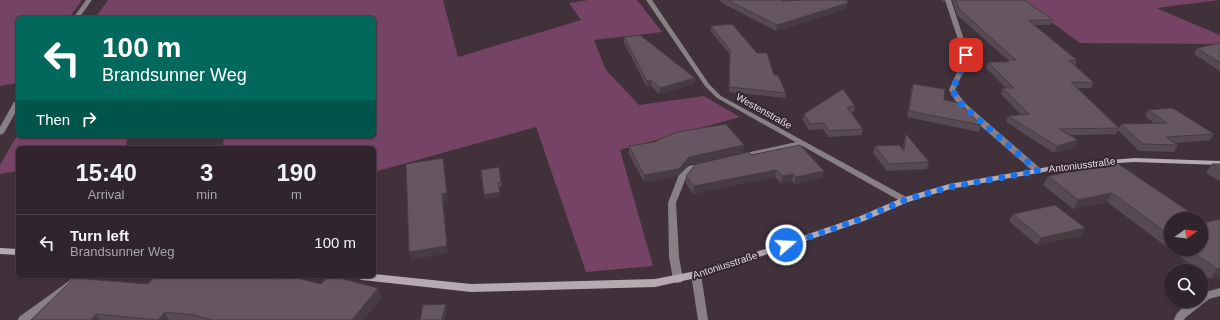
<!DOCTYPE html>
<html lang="en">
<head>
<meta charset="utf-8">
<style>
  body { margin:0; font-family:Arial,sans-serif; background:#3c3138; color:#f1f3f6; height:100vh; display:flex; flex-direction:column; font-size:15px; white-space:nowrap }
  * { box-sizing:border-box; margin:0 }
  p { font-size:13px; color:#a8a5a9 }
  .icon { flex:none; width:22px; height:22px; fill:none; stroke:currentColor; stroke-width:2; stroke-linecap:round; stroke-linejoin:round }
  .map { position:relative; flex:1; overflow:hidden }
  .panel { position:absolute; left:16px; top:146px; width:360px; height:132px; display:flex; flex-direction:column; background:#30252c; border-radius:6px; box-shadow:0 1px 3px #0004,0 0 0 1px #4b4248 }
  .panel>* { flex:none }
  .banner { position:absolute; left:16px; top:16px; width:360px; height:122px; border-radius:6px; box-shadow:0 1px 3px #0004,0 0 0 1px #4b4248; background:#00695c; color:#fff; overflow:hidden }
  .needle { width:26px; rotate:76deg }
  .buttons { position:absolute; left:1164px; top:212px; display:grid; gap:8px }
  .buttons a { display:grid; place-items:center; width:44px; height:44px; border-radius:50%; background:#30252c; box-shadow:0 1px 3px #0004,0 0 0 1px #4b4248; font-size:20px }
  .pin { position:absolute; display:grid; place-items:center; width:34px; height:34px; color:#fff; margin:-17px; border-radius:8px; box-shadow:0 2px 6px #0006 }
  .me { position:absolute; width:44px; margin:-22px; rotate:71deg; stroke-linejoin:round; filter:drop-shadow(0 0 3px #0008) }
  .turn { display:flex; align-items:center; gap:14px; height:84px; padding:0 20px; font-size:18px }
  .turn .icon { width:52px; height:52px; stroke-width:2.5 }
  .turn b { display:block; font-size:28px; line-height:34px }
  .then { display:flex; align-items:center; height:38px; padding:0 20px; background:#0003; gap:8px; font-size:15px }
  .eta { display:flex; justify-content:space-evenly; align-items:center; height:68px; text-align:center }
  .eta b { font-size:24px; font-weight:800; line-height:28px }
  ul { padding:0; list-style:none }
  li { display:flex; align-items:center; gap:12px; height:56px; padding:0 20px; border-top:1px solid #4b4248 }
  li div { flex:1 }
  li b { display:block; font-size:15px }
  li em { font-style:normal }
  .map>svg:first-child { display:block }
  .green { fill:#754363 }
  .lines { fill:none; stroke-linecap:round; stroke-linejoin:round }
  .lane { fill:#888084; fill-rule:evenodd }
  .street { fill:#888084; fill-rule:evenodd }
  .secondary { fill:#b6aab1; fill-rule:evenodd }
  .wall { fill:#584a52 }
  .shaded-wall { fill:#473c42 }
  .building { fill:#66565f; stroke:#473c42 }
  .route { stroke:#1a73e8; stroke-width:7; stroke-dasharray:0 12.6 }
  .labels { text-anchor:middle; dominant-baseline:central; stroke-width:4; stroke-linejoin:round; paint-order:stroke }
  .street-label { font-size:10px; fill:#e5dce1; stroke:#352730 }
</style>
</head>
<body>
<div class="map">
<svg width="1220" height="320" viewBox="0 0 1220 320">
  <rect width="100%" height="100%" fill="#40313a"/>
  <g class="green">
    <path d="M0,0H82L69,18H18V83L0,86Z"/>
    <path d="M108,0H443L458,57L581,20L569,3L588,0H637L662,32L594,40L606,70L639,105L704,96L740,117L620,150L653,266L586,272L536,127L374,172V148H223L224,136H374V18H95Z"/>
    <path d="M1021,0H1220L1156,8L1220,35V44L1080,43Z"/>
    <path d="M18,134V136H127L126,148H18V171L0,174V165Z"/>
  </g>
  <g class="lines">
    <g class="lane">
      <path d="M801,141L805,143L804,145L744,158L740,156L741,154Z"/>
      <path d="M703,163L707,165L706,167L695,170L687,175L676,203L679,257L683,279L682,282L678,283L674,282L673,279L669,257L668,203L680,172L689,166Z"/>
      <path d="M76,276H88L86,279L31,320H18L19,317Z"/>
    </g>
    <g class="street">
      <path d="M86,0H92L79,18H73Z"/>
      <path d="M646,0H652L709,84L721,96L908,198L909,200L908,202H902L717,98L705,86Z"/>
      <path d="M945,0H951L969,55L965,68L955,90L966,104L1041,169L1042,171L1041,173H1035L960,108L949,90L959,68L963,55Z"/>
      <path d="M18,100V108L4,133L0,135V127L14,102Z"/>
      <path d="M696,270L699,271L701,274L708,320H698L691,274L693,271Z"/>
      <path d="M1220,288V296L1209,299L1185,318L1184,320H1174C1177,309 1190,301 1201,301V294L1202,293Z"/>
    </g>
    <g class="secondary">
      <path d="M1134,158L1220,161V165L1134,162L1103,164L1065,168L950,189L908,202L864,221L759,257L696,278L655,287L471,292L362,280L359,279L357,276H374V274L471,284L655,279L696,271L753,253L858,217L902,198L949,184L1065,164Z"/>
      <path d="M0,248L18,249V255L0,254Z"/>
    </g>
  </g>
  <g class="wall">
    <path d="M718,0H781L783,1L846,9L776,31L724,4Z"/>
    <path d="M941,0H945L944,3Z"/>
    <path d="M952,0H1024L1053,20L1051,25H1035L1077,60L1075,65L1094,83L1091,88H1077L1119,128L1121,124L1154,123L1145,116L1148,110L1214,134L1210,140L1175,143L1178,145L1174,152L1139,151L1118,130L1116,134L1069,135L1075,147L1054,153L1006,122L1008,116L1021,115L1001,94L1003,88H1006L986,68L988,62H1006L1007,60H1008L957,15Z"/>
    <path d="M711,26L774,75L786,93L785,98L729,92L730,55L711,31Z"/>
    <path d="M624,37L695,78L694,84L659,94L651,86L647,87L624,43Z"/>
    <path d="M1220,43V71L1194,54L1197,48Z"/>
    <path d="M913,84L944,100L981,125L979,132L907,117L911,90Z"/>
    <path d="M843,89L855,106L854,112H851L863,129L861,135L828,137L823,129L809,130L803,120L804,114Z"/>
    <path d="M906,134L929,162L927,169L887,171L873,153L875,146L903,150L904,141Z"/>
    <path d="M744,145L743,152L689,165L678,176L644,182L629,154V146Z"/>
    <path d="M751,155L823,178L794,184L792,181L781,183L775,177L693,194L686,183V176Z"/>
    <path d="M1117,163L1171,219V249H1201L1205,223L1220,219V277L1210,279L1201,272V271H1199L1107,202L1073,209L1043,185L1048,176Z"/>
    <path d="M1212,164H1220V181L1206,173Z"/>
    <path d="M499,167L502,186L499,187L501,196L485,199Z"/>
    <path d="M1013,214L1081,236L1037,245L1009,221Z"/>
    <path d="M148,284H321L381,298L363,320H31Z"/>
  </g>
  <g class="shaded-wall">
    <path d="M848,3L846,9L776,31L777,25Z"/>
    <path d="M695,78L694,84L659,94L660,88Z"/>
    <path d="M651,80V86L647,87V81Z"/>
    <path d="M1078,140L1075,147L1054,153L1057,146Z"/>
    <path d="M744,145L743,152L689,165L678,176L644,182V175L689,157Z"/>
    <path d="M443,158L448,201H444L448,253L411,260L409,252L442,194Z"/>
    <path d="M776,170L775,177L693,194L694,186Z"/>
    <path d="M824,171L823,178L794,184L796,177Z"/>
    <path d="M793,174L792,181L781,183L782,176Z"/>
    <path d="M500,192L501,196L485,199L484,195Z"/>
    <path d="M1112,193L1107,202L1073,209L1078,200Z"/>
    <path d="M1085,228L1081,236L1037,245L1041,238Z"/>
    <path d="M1217,269H1220V277L1210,279Z"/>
    <path d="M378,288L381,298L363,320H352Z"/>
    <path d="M446,304L447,312L445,320H442Z"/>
    <path d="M165,312L169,320H158Z"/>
    <path d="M96,314L100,320H91Z"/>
  </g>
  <g class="building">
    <path d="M727,0H781L783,1L804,0H847L848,3L777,25Z"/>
    <path d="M956,0H1024L1053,20H1028L1077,60H1069L1094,83L1071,82L1119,128L1059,129L1078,140L1057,146L1008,116L1029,114L1003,88H1014L988,62H1009L1007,60H1016L959,9Z"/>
    <path d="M732,24L757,53H767L774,75H778L786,93L729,87L730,50L711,26Z"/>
    <path d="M640,35L695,78L660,88L651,80L647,81L624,37Z"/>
    <path d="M1220,43V63L1197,48Z"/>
    <path d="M913,84L945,89L944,100L960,103L981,125L909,111Z"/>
    <path d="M843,89L855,106L847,107L863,129L829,131L824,123L810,124L804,114Z"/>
    <path d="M1171,108L1176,110L1214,134L1166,137L1178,145L1143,144L1121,124L1167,123L1148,110Z"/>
    <path d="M726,124L744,145L689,157L679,169L644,175L629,146L654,142L677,132Z"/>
    <path d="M906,134L929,162L889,164L875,146L899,145L904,151Z"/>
    <path d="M800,145L824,171L796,177L793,174L782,176L776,170L694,186L686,176L696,164L749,152L751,155Z"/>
    <path d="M443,158L447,193L442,194L447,246L409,252L406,164Z"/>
    <path d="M1117,163L1200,219H1171V236L1112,193L1078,200L1048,176Z"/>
    <path d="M1212,164H1220V169Z"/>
    <path d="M499,167L501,183H498L500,192L484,195L481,170Z"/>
    <path d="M1055,205L1085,228L1041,238L1013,214Z"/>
    <path d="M1220,219V269H1217L1189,249H1201V220L1205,223Z"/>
    <path d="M155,276H250L281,279L284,276H289L321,284L328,276H332L378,288L352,320H212L195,315L165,312L158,320L96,314L91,320H31L74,278L148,284Z"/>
    <path d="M446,304L442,320H420L423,305Z"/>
  </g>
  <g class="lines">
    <path class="route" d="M786,245L861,219L905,200L949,187L1038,171L963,106L952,90L962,68L966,55"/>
  </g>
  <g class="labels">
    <g class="street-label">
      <text transform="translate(764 111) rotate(29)">Westenstraße</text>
      <text transform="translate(1082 165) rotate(-7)">Antoniusstraße</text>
      <text transform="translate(725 265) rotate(-18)">Antoniusstraße</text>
    </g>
  </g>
</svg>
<div class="buttons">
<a><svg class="needle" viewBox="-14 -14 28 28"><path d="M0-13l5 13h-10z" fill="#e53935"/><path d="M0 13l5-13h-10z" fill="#a8a5a9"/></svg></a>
<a><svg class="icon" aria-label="search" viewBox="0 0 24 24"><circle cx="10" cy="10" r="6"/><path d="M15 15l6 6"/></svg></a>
</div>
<div class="pin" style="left:966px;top:55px;background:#d93025"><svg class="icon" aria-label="arrive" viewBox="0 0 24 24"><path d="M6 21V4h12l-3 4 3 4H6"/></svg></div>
<svg class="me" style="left:786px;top:245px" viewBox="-20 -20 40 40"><circle r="17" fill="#1a73e8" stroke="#fff" stroke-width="3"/><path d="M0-11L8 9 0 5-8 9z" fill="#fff"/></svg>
<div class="banner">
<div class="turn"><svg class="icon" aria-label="left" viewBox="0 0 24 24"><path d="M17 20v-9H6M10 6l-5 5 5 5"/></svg><div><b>100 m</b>Brandsunner Weg</div></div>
<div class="then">Then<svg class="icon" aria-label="right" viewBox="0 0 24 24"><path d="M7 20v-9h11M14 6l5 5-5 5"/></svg></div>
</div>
<section class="panel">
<div class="eta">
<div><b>15:40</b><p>Arrival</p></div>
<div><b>3</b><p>min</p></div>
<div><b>190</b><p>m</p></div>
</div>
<ul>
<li><svg class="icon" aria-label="left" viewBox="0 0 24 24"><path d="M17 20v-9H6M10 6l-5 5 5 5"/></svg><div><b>Turn left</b><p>Brandsunner Weg</p></div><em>100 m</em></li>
</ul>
</section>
</div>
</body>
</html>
